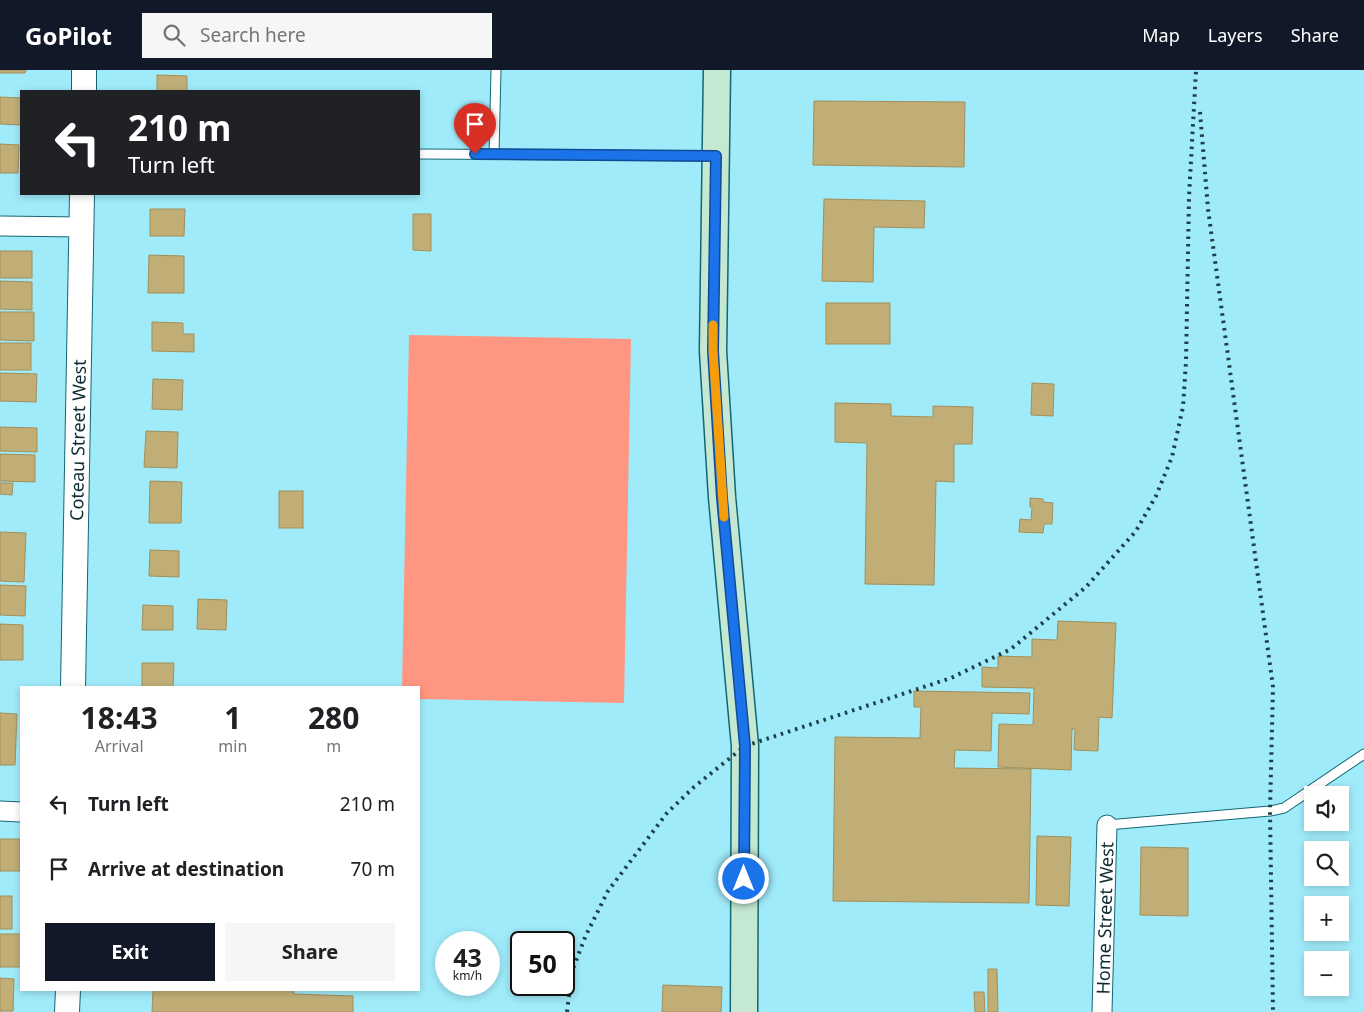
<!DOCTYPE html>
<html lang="en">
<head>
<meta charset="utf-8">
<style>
  body { margin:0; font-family:"Noto Sans",sans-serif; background:#f6f6f6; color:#202124; height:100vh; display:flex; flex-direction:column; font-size:19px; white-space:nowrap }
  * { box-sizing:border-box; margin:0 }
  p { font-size:16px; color:#757577 }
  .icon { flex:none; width:28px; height:28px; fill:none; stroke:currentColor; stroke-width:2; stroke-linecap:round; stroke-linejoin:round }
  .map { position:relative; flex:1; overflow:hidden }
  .details { position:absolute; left:20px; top:616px; width:400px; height:305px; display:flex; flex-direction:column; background:#fff; border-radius:0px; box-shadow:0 2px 8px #0003 }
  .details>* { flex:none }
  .top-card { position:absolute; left:20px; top:20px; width:400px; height:105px; border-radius:0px; box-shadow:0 2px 8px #0003; background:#202124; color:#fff; overflow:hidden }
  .fabs { position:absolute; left:1304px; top:716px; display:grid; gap:10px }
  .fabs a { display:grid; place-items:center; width:45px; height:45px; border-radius:0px; background:#fff; box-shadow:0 2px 8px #0003; font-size:25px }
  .speed { position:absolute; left:435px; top:861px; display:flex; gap:10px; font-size:25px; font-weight:700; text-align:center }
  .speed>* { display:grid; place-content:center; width:65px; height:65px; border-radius:50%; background:#fff; box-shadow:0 2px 8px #0003; line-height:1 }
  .speed small { font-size:12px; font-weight:400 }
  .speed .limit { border:2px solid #111; border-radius:8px; background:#fff; color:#111 }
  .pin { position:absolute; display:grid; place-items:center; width:42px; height:42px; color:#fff; margin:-51px -21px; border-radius:50% 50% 50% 0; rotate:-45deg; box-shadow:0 0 5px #0007 }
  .pin .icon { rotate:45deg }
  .me { position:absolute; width:55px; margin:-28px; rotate:0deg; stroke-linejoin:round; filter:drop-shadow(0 0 4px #0008) }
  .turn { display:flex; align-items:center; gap:18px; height:105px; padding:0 25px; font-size:22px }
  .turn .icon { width:65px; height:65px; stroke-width:2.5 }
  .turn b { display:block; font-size:35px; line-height:42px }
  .eta { display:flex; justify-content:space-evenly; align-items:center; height:85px; text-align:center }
  .eta b { font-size:30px; font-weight:700; line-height:35px }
  .action { display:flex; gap:10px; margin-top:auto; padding:10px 25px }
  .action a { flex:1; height:58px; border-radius:0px; background:#111827; color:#fff; font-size:20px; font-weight:700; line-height:58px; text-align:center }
  .action a+a { background:#f6f6f6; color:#202124 }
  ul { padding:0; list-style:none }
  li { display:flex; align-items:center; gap:15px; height:65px; padding:0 25px }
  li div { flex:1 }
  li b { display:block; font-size:19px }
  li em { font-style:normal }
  header { display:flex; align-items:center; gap:30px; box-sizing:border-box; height:70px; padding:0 25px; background:#111827; color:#fff }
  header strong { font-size:24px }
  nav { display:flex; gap:28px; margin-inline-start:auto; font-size:18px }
  .search { width:350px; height:45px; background:#f6f6f6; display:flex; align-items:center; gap:12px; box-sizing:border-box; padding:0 18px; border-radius:0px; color:#757577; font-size:19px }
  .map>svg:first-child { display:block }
  .green { fill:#ff9682 }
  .building { fill:#c1ae77; stroke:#a18f58 }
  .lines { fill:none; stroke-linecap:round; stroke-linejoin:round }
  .service-casing { stroke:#136774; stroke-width:11 }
  .minor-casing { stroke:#136774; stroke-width:21 }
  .tertiary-casing { stroke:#136774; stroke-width:26 }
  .secondary-casing { stroke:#136774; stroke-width:29 }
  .service { stroke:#fff; stroke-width:9 }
  .minor { stroke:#fff; stroke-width:19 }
  .tertiary { stroke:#fff; stroke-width:24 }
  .secondary { stroke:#c4e8d1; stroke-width:26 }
  .rail { stroke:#1c4148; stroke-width:4; stroke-dasharray:2.5 5; stroke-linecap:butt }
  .route-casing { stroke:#114b97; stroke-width:12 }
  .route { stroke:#1a73e8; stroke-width:9 }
  .slow { stroke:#f59e0b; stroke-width:9 }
  .labels { text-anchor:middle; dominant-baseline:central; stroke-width:5; stroke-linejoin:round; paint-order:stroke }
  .street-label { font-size:18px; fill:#0c2c32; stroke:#a0ebfa }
</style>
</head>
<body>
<header>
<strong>GoPilot</strong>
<div class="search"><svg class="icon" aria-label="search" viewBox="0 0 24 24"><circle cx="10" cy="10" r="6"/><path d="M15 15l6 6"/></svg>Search here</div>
<nav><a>Map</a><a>Layers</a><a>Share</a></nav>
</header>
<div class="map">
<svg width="1364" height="942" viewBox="0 0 1364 942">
  <rect width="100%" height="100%" fill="#a0ebfa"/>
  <path class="green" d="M409,265L631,269L624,633L419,629V618L402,617Z"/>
  <g class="building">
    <path d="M0,0H26L25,3H0Z"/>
    <path d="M157,5L187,6V21H157Z"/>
    <path d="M0,27L21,28V55L0,54Z"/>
    <path d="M814,31L965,32L964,97L813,95Z"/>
    <path d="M0,74L19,75L18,103H0Z"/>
    <path d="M824,129L925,131L924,158L874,157L873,212L822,211Z"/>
    <path d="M150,139H185L184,166H150Z"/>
    <path d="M413,144H431V181L413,180Z"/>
    <rect x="0" y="181" width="32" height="27"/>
    <path d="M149,185L184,186V223H148Z"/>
    <path d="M0,211L32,212V240L0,239Z"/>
    <rect x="826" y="233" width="64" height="41"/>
    <path d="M0,242H34V271L0,270Z"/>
    <path d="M152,252L183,253V264H194V282L152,281Z"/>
    <rect x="0" y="273" width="31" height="27"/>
    <path d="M0,303L37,304L36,332L0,331Z"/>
    <path d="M153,309L183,310L182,340L152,339Z"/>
    <path d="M1032,313L1054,314L1053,346L1031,345Z"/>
    <path d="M835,333L891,334V346L933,347V336L973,337L972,374H954V412L936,411L934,515L865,514L867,373L835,372Z"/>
    <path d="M0,357L37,358V382L0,381Z"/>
    <path d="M146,361L178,362L177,398L144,397Z"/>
    <path d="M0,384L35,385V412L0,411Z"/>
    <path d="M150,411L182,412L181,453H149Z"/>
    <path d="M0,413H13L12,425L0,424Z"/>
    <rect x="279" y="421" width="24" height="37"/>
    <path d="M1030,428L1043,429V432L1053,433L1052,454H1044L1043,463L1019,462L1020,449L1031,450L1032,437H1030Z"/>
    <path d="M0,462L26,463L24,512L0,511Z"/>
    <path d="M150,480L179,481V507L149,506Z"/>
    <path d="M0,515L26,516L25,546L0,545Z"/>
    <path d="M198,529L227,530L226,560L197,559Z"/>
    <path d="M143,535L173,536V560H142Z"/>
    <path d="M1058,551L1116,553L1112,648L1099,647L1098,681L1074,680L1075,659H1072L1071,700L998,697L999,654L1033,655L1034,618L982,617V597L998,598V586L1032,587V569L1057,570Z"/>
    <path d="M0,554L23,555V590H0Z"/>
    <path d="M142,593H174L173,618H142Z"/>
    <path d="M914,621L1030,623L1029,644L992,643L991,681L955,680L954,698L1031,699L1029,833L833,831L835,667L920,668L921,637H914Z"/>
    <path d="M0,643L17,644L15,695H0Z"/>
    <path d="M1037,766L1071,767L1069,836L1036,835Z"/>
    <rect x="0" y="769" width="20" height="32"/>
    <path d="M1141,777L1188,778V846L1140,845Z"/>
    <rect x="0" y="826" width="12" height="33"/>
    <rect x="0" y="864" width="21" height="33"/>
    <path d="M988,899H997L998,942H988Z"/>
    <path d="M0,908L14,909L13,941H0Z"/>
    <path d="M663,915L722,917L721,942H662Z"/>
    <path d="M153,920H294V924L353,926V942H152Z"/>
    <path d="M974,922H984L985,942H975Z"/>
  </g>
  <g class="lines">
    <g class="service-casing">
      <g id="service">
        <path d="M419,84L713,86"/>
        <path d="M494,84L496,0"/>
        <path d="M1107,755L1270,741L1284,738L1364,684"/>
      </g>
    </g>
    <g class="minor-casing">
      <g id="minor">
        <path d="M0,156L82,157"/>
        <path d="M0,741L21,742"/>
        <path id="s1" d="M1102,942L1107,755"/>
      </g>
    </g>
    <g class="tertiary-casing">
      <g id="tertiary">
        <path d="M84,21V0"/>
        <path id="s2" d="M73,618L82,124"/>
        <path d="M67,942L68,920"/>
      </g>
    </g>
    <g class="secondary-casing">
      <path id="secondary" d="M717,0L713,281L722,427L745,676L744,942"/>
    </g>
    <use href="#service" class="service"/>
    <use href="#minor" class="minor"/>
    <use href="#tertiary" class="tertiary"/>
    <use href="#secondary" class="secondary"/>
    <g class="rail">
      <path d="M1200,42L1208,139L1273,617L1270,741L1273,942"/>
      <path d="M567,942L572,901L586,865L608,821L667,743L694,717L745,676L951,608L1011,579L1086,517L1136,461L1156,426L1172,387L1183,337L1186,292L1189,127L1196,0"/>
    </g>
  </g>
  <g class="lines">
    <g class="route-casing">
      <path id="route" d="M475,84L716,86L713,281L722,428L745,676L744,809"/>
    </g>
    <use href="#route" class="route"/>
    <path class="slow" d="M713,255V281L724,447"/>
  </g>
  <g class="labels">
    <g class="street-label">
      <text stroke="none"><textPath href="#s2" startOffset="248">Coteau Street West</textPath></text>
      <text stroke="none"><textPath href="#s1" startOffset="94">Home Street West</textPath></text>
    </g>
  </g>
</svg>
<div class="fabs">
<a><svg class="icon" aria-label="sound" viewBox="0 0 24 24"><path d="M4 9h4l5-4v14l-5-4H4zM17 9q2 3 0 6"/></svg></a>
<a><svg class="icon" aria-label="search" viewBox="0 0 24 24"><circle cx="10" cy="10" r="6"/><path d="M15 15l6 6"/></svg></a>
<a>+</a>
<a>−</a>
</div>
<div class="speed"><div>43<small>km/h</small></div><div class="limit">50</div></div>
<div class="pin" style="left:475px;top:84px;background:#d93025"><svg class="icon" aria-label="arrive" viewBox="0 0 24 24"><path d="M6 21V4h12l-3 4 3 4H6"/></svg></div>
<svg class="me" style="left:744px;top:809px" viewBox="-20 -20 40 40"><circle r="17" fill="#1a73e8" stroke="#fff" stroke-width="3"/><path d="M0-11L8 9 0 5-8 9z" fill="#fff"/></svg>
<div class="top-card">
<div class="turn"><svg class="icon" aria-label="left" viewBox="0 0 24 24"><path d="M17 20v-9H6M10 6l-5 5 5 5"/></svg><div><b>210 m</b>Turn left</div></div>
</div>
<section class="details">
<div class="eta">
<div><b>18:43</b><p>Arrival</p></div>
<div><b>1</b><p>min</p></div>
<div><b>280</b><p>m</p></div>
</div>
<ul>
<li><svg class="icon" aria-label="left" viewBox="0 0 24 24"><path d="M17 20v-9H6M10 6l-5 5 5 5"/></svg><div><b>Turn left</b></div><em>210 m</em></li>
<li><svg class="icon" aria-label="arrive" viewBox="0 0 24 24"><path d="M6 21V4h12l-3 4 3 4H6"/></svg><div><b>Arrive at destination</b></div><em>70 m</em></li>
</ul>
<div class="action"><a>Exit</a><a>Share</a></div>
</section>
</div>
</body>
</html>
